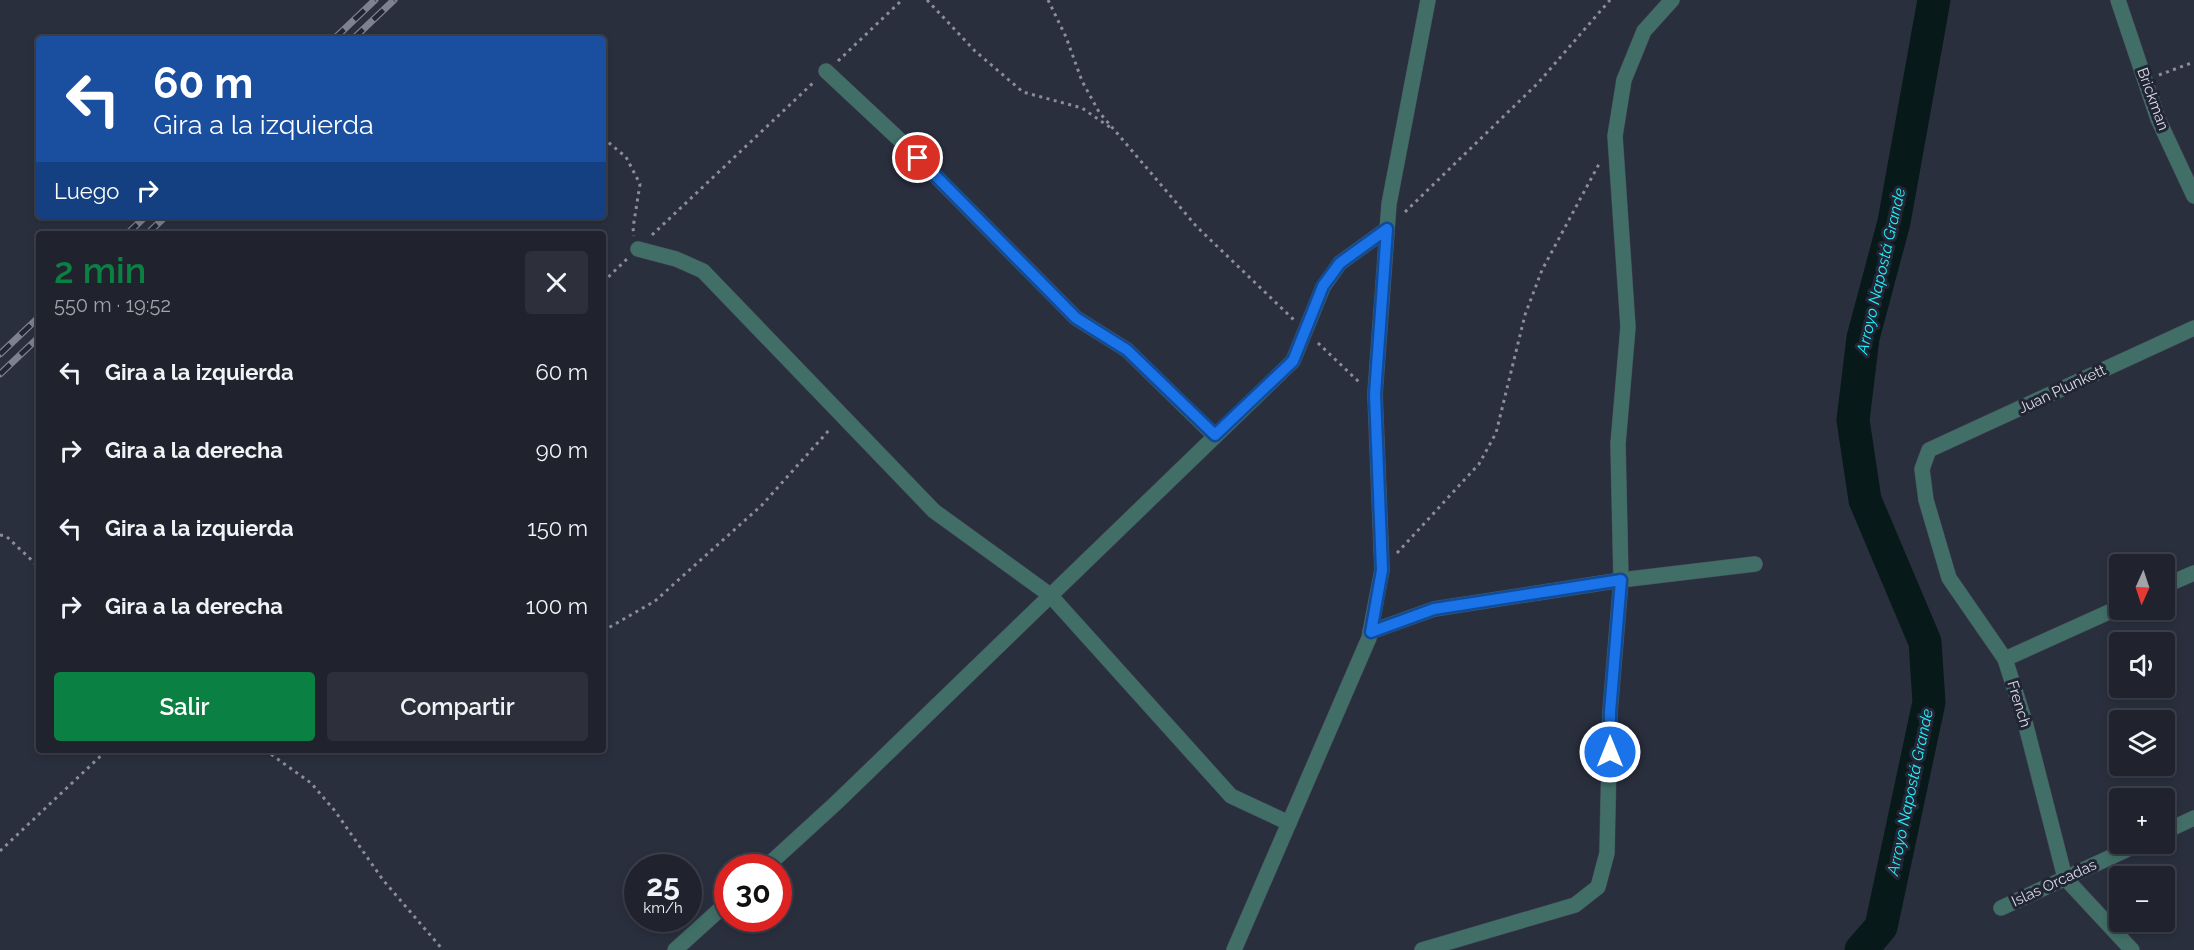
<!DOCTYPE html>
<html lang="es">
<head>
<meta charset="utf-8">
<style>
  body { margin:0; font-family:Raleway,sans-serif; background:#2d2f3a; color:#f1f3f6; height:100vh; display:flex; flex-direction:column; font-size:22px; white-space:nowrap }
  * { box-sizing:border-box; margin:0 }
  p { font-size:20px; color:#a2a4aa }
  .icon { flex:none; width:33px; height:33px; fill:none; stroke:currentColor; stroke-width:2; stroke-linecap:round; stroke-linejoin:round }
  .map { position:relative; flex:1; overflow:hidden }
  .drawer { position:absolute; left:36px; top:231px; width:570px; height:522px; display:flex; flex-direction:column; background:#20232e; border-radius:6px; box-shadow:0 3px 9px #0003,0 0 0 2px #3d404a }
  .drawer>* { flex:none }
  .top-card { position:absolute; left:36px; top:36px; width:570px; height:183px; border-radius:6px; box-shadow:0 3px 9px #0003,0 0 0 2px #3d404a; background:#1a4fa0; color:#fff; overflow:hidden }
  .needle { width:39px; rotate:183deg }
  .fabs { position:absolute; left:2109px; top:554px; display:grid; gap:12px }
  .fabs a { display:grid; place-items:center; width:66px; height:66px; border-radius:6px; background:#20232e; box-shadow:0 3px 9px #0003,0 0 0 2px #3d404a; font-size:30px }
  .speed { position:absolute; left:624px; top:854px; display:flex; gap:12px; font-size:30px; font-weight:700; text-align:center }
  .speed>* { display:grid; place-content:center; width:78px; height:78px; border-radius:50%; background:#20232e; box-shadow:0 3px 9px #0003,0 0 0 2px #3d404a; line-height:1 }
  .speed small { font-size:15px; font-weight:400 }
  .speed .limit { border:9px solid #d22; background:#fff; color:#111 }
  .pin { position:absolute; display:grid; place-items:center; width:51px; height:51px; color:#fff; margin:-26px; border:3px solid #fff; border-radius:50%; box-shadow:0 2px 6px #0007 }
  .me { position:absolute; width:66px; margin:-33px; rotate:0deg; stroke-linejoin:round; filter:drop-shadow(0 0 4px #0008) }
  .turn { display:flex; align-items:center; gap:21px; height:126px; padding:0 18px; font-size:27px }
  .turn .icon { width:78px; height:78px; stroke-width:2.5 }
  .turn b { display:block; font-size:42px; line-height:51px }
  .then { display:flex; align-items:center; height:57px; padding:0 18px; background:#0003; gap:12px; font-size:22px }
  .round { display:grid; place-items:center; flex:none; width:63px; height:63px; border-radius:6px; background:#2d2f3a }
  .headline { display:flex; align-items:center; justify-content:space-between; height:102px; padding:0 18px }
  h1 { font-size:36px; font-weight:600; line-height:45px; color:#0b8043 }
  .cta { display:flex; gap:12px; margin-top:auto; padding:12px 18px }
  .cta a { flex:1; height:69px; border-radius:6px; background:#0b8043; color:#fff; font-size:24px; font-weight:600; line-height:69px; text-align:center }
  .cta a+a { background:#2d2f3a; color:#f1f3f6 }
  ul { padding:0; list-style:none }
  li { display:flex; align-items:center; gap:18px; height:78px; padding:0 18px }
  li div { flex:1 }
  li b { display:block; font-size:22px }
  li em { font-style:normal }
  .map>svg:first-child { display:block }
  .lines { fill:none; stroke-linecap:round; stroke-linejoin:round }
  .stream { stroke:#08191a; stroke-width:5 }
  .river { stroke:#08191a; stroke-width:33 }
  .minor-casing { stroke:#464b59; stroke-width:16 }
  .path { stroke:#8a8d9a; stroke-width:3; stroke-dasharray:3 4.5; stroke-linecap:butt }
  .minor { stroke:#416f68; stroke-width:15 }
  .rail-casing { stroke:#7e828e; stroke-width:7 }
  .rail { stroke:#212534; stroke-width:4.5; stroke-dasharray:14; stroke-linecap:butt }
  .route-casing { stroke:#114b97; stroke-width:15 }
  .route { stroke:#1a73e8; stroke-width:10 }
  .labels { text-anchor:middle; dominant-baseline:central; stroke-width:6; stroke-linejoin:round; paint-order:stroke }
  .street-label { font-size:15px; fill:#dadde7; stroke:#212534 }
  .water-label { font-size:16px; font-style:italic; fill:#23effb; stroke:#212534 }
</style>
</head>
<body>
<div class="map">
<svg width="2194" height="950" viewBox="0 0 2194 950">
  <rect width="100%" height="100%" fill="#2a2f3e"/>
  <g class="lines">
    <path class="stream" d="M1881,927V950"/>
    <path class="river" d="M1861,950L1881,927L1929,702L1925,642L1865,500L1853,420L1863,338L1894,222L1934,0"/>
    <g class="minor-casing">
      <g id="minor">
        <path d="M2118,0L2158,119L2194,196"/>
        <path d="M826,71L902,142L1076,318L1127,350L1215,436"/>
        <path d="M638,249L676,259L703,271L934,511L1050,595L1231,796L1289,823"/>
        <path d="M2164,586L2194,573"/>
        <path d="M1370,632L1434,609L1621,580L1755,564"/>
        <path d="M2005,659L2120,607"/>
        <path d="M2164,832L2194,818"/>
        <path d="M766,867L836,803L1293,361L1323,287L1340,263L1387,229"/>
        <path d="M2001,908L2141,843"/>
        <path d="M675,950L728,902"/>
        <path d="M1234,950L1369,638L1382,570L1375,394L1389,204L1428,0"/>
        <path d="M1422,950L1575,905L1598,887L1607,853L1610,712L1621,580L1618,444L1628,327L1615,136L1624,80L1644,31L1672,0"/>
        <path d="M2132,950L2065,878L2025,722L2005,659L1949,578L1926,500L1922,469L1929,450L2194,328"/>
      </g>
    </g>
    <g class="path">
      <path d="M927,0L975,51L1023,92L1082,108L1111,128"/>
      <path d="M1048,0L1066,37L1082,81L1099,112L1197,227L1294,320"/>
      <path d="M838,61L902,0"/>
      <path d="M2159,75L2194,62"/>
      <path d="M603,138L626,157L640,184L633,228L634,236"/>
      <path d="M1405,212L1538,83L1610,0"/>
      <path d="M652,235L815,81"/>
      <path d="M603,282L628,258"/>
      <path d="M1318,343L1359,382"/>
      <path d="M0,535L6,536L39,567"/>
      <path d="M1397,553L1479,464L1496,433L1525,315L1542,270L1599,164"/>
      <path d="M603,631L655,601L762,505L831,428"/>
      <path d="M265,750L311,783L335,811L383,880L443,950"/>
      <path d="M0,851L107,750"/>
    </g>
    <use href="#minor" class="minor"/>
    <g class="rail-casing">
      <g id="rail">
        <path d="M334,39L375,0"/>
        <path d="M353,39L394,0"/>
        <path d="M127,234L146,216"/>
        <path d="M147,234L166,216"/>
        <path d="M0,354L39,317"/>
        <path d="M0,374L39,337"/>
      </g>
    </g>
    <use href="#rail" class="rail"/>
  </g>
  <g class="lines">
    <g class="route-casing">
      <path id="route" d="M918,158L1076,318L1127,350L1215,435L1293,361L1323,286L1340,263L1387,229L1375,394L1382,570L1371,632L1434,609L1621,580L1610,712V752"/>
    </g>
    <use href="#route" class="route"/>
  </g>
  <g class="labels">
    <g class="street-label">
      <text transform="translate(2153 99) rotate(70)">Brickman</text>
      <text transform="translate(2062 389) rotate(-25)">Juan Plunkett</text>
      <text transform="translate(2019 704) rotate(73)">French</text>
      <text transform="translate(2054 883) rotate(-25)">Islas Orcadas</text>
    </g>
    <g class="water-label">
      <text transform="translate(1881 271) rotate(-77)">Arroyo Napostá Grande</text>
      <text transform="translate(1910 792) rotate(-78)">Arroyo Napostá Grande</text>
    </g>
  </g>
</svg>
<div class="fabs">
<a><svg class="needle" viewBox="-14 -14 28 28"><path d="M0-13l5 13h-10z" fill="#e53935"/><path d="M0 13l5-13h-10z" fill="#a2a4aa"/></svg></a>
<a><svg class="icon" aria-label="sound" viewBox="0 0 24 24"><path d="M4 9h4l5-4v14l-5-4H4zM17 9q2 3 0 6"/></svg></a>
<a><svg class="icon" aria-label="layers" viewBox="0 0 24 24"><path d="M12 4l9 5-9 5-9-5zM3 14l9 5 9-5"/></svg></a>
<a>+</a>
<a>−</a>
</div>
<div class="speed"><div>25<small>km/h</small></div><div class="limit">30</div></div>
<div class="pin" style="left:918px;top:158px;background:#d93025"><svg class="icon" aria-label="arrive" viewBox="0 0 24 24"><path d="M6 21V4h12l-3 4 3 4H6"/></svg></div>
<svg class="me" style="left:1610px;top:752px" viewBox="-20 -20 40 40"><circle r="17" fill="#1a73e8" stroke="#fff" stroke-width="3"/><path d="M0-11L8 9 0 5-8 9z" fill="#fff"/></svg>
<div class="top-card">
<div class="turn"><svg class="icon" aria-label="left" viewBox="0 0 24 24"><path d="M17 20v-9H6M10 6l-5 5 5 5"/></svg><div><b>60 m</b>Gira a la izquierda</div></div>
<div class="then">Luego<svg class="icon" aria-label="right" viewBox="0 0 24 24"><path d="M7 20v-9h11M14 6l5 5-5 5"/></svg></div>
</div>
<section class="drawer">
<div class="headline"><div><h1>2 min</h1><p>550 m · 19:52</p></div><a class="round"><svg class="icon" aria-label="close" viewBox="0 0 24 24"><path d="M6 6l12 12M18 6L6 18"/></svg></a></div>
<ul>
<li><svg class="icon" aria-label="left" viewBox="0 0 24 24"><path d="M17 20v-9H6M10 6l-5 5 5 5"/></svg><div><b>Gira a la izquierda</b></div><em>60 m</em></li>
<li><svg class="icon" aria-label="right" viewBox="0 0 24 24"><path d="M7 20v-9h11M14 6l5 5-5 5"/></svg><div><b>Gira a la derecha</b></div><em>90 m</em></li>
<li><svg class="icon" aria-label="left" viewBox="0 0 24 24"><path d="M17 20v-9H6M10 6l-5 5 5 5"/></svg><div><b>Gira a la izquierda</b></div><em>150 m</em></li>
<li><svg class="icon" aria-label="right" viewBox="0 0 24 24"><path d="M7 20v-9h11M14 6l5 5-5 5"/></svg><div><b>Gira a la derecha</b></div><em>100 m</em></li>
</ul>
<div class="cta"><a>Salir</a><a>Compartir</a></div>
</section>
</div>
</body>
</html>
